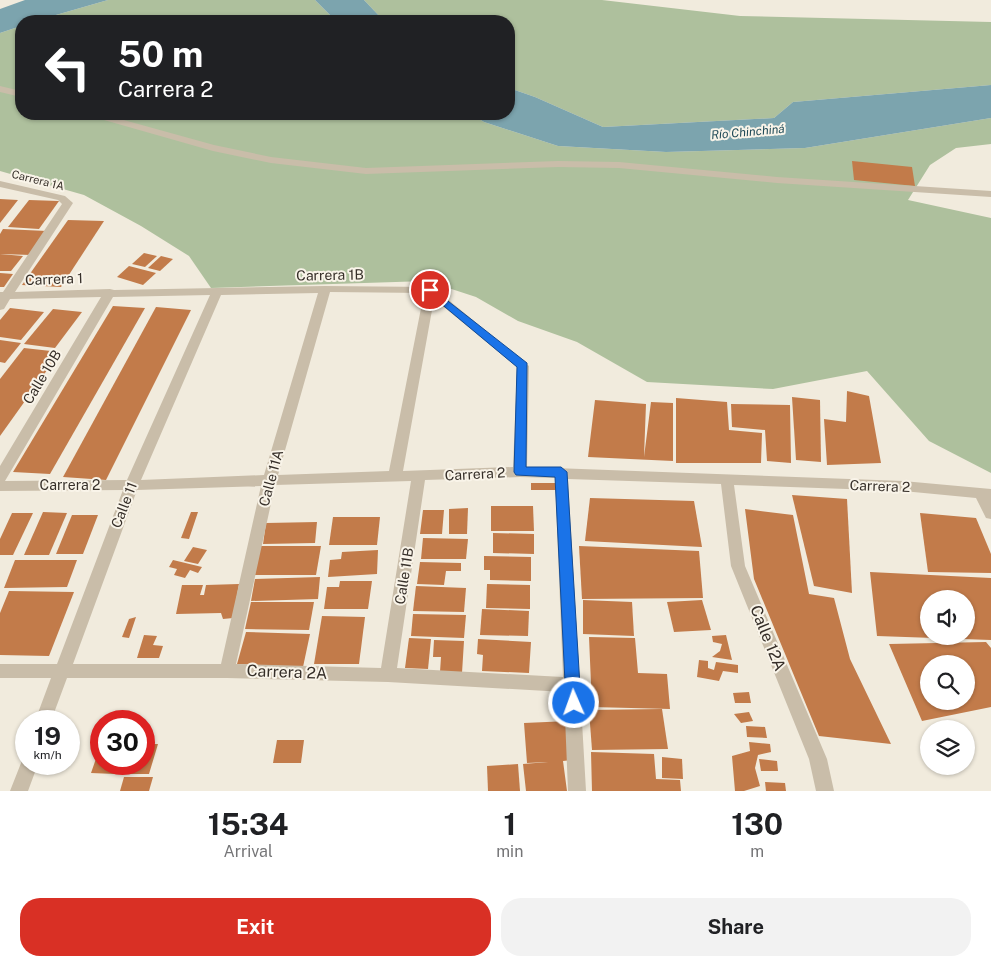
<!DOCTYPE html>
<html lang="en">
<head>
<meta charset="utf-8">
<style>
  body { margin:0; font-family:"Public Sans",sans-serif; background:#f2f2f2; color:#202124; height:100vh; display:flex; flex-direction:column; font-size:19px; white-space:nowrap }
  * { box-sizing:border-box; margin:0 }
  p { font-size:16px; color:#757577 }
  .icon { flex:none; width:28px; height:28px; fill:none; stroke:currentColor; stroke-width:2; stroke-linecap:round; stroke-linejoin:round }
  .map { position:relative; height:791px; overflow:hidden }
  .side { display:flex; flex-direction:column; background:#fff; flex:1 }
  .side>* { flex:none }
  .guide { position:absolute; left:15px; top:15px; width:500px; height:105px; border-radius:20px; box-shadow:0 1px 4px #0004; background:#202124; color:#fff; overflow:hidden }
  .controls { position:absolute; left:920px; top:590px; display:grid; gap:10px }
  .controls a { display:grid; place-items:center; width:55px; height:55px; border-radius:50%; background:#fff; box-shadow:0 1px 4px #0004; font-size:25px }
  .speed { position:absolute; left:15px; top:710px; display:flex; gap:10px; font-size:25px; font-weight:700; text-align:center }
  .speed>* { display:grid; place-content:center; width:65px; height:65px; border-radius:50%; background:#fff; box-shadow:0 1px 4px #0004; line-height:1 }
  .speed small { font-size:12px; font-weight:400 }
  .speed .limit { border:8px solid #d22; background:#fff; color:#111 }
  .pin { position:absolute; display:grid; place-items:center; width:42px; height:42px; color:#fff; margin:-21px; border:2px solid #fff; border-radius:50%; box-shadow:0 1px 5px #0007 }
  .me { position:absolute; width:55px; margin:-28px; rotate:358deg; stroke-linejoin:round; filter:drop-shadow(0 0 4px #0008) }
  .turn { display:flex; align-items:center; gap:18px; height:105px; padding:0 20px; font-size:22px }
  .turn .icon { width:65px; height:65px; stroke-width:2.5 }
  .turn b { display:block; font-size:35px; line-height:42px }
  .eta { display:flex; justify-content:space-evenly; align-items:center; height:85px; text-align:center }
  .eta b { font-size:30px; font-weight:700; line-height:35px }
  .primary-button { display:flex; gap:10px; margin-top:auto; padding:10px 20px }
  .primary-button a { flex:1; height:58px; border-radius:20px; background:#d93025; color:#fff; font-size:20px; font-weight:700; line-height:58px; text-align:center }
  .primary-button a+a { background:#f2f2f2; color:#202124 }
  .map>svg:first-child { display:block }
  .green { fill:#aec09d }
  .water { fill:#7ca4ae }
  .building { fill:#c27b4a; fill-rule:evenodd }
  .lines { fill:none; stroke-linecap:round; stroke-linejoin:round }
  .minor { fill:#c9bda9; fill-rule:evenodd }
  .route { fill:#1a73e8; stroke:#114b97 }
  .labels { text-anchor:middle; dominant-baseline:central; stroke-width:4; stroke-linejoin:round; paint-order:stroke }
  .far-street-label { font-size:11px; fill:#362f29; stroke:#f9f4e9 }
  .far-water-label { font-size:12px; font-style:italic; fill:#1f4a57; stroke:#f9f4e9 }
  .street-label { font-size:14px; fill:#362f29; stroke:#f9f4e9 }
  .near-street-label { font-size:16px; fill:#362f29; stroke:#f9f4e9 }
</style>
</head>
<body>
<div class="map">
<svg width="991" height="791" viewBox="0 0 991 791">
  <rect width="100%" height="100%" fill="#f1ebdd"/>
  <g class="green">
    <path d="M108,0H315L336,21H35Z"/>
    <path d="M364,0H602L740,16L991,22V85L793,102L774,118L603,127L535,97L509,88V21H384Z"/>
    <path d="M21,26V114H471L484,122L558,146L666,152L805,148L991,118V144L956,148L930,165L908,200L991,218V473L929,441L867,371L773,389L647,382L577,342L518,321L476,297L427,281L211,288L189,256L141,226L84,195L0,171V33Z"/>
  </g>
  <g class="water">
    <path d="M25,0H108L35,21H21V26L0,33V9Z"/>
    <path d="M315,0H364L384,21H336Z"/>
    <path d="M991,85V118L805,148L666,152L558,146L484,122L471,114H509V88L535,97L603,127L774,118L793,102Z"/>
  </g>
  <g class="building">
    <path d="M852,161L912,167L915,186L854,180Z"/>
    <path d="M0,199L18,200L0,223Z"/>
    <path d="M29,200L59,201L39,229L8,227Z"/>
    <path d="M68,220L104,221L61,287L22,285Z"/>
    <path d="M3,229L47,231L31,255L0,254V234Z"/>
    <path d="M144,253L157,256L145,267L132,264Z"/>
    <path d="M0,254L23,256L11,271H0Z"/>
    <path d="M161,256L173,259L160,271L148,268Z"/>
    <path d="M129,266L156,273L143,285L117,277Z"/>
    <path d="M0,273L13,274L4,287H0Z"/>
    <path d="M113,306L145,308L50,474L13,472Z"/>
    <path d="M156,307L191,310L106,480L63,477Z"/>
    <path d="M10,308L44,312L21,340L0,337V320Z"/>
    <path d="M53,309L82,312L55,348L24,344Z"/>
    <path d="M0,340L21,343L5,363L0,362Z"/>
    <path d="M24,348L60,352L0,436V379Z"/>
    <path d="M847,391L869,396L881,463L827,465L824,419L846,422Z"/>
    <path d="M792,397L820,400L821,462L796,460Z"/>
    <path d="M676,398L727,402L729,430L762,433L761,463H676Z"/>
    <path d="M595,400L646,404L644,457L651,402L673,403V461L588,457Z"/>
    <path d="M731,404L790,405L791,463L767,461L765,430L732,427Z"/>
    <rect x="531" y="483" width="25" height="7"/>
    <path d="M792,495L847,499L852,593L814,586Z"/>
    <path d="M590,498L694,501L702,547L585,541Z"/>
    <path d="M491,506H533L534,531H491Z"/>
    <path d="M468,508L467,534H449V509Z"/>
    <path d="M745,509L793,515L809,594L834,598L850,659L891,744L819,736L754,579Z"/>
    <path d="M423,510H444L442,534H420Z"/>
    <path d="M43,512L67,513L49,555H24Z"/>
    <path d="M191,512H198L189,539L181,538Z"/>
    <path d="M12,513H33L13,555H0V539Z"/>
    <path d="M920,513L976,518L991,554V573L928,572Z"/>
    <path d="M72,515H98L83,554H56Z"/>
    <path d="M333,517H380L377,545H329Z"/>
    <path d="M317,522L315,543L263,544L266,523Z"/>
    <path d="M493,533L534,534V554L493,553Z"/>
    <path d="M423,538L468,539L466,559H421Z"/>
    <path d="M261,546H321L316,575H254Z"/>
    <path d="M579,546L699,551L703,598L582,599Z"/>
    <path d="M193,547L207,550L198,564L184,561Z"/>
    <path d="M378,550L377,574L328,577L330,560L341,559L342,552Z"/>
    <path d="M484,556L531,557V581L490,580V570H484Z"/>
    <path d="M15,560H77L67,587L4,588Z"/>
    <path d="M173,560L202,567L198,573L190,570L185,578L174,575L177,569L169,567Z"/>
    <path d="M420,562L461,563V571H446L444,585L417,584Z"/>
    <path d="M870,572L991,578V640L877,636ZM929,599H966V636H929Z"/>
    <path d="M320,577L318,599L251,601L255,579Z"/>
    <path d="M340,581H372L368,609H324L327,587H339Z"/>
    <path d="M239,584L233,618L223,619L221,613L176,614L182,585H203L200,595H204L206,585Z"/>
    <path d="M487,584L530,585V609L486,608Z"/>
    <path d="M416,586L466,588L464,612L413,611Z"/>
    <path d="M9,591L74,592L49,656L0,655V613Z"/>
    <path d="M583,600L632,602L634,636L583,634Z"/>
    <path d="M702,600L711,630L674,632L667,602Z"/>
    <path d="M251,602H314L309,630L245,629Z"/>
    <path d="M482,609L529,611L528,636L480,635Z"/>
    <path d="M413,614L466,615L464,638L411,636Z"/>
    <path d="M322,616L365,617L359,664H314Z"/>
    <path d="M136,617L129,638L122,637L129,619Z"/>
    <path d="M246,632L310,634L303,667L237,664Z"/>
    <path d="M144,635L157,636L153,645L163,646L159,658H137Z"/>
    <path d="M726,635L732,660L712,657L720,651L722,644L713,642L712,636Z"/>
    <path d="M589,637L635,638L638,673L667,674L670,709L592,707Z"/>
    <path d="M409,638L431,639L428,669L405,668Z"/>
    <path d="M478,639L531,642L529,673L482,671L483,655L477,654Z"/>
    <path d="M434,640L464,641L462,673L440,672L441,657H433Z"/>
    <path d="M986,642L991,648V707L922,721L889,644ZM929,664H966V701H929Z"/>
    <path d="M699,660L708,661V668L714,670L716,662L738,665V673L723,671L719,681L697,677Z"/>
    <path d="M749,692L751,703H735L733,693Z"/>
    <path d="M662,709L668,749L592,750L589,710Z"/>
    <path d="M749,712L753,721L741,723L734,714Z"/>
    <path d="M569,721L572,760L563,761L567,791H526L523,764L548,762L527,763L524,723Z"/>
    <path d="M746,726L765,727L767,738L747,737Z"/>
    <path d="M277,740H304L301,763H273Z"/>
    <path d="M749,742L770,744L771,752L758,755L755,768L760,786L744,791H735L732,756L750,751Z"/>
    <path d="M144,744H158L149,774H127L130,764H144Z"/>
    <path d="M99,750H101V764H118L115,774L91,773Z"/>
    <path d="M591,752L654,754L656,779L680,780L681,791H592Z"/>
    <path d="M662,757L682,759L683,779L662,778Z"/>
    <path d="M759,759L777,761L778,771H761Z"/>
    <path d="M518,764L520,791H488L487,766Z"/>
    <path d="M124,777H153L149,791H120Z"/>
    <path d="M765,782L785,783L786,791H766Z"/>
  </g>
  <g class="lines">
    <g class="minor">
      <path d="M0,86L21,91V97L0,92Z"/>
      <path d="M89,114H102L214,145L271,157L366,168L558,161L619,162L777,177L991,191V197L777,183L619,168L558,167L366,174L271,163L213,151L90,116Z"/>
      <path d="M0,181L65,196L73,203L15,292L110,289L114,290L325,286L430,287L434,288L529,366L527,467L903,481L991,489V519L986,518L976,498L903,491L734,485L745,566L827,759L834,791H816L809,759L731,566L721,484L568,479L586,791H568L564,692L388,682L227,678H67L51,721H35L51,678H0V664H57L123,490L0,491V466L101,297L10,299L4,309L0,310V292H3L62,204L58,200L0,187ZM330,292L424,293L389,471L278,475ZM318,293L264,475L141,480L221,295ZM210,295L127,480L5,481L113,297ZM434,299L517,367L513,467L403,471ZM520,477L555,478L563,677L397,668L425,480ZM411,481L381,668L236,664L275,485ZM261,486L221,664H73L137,490Z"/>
      <path d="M26,757V764H38L28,791H10L23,758Z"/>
    </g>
  </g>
  <path class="route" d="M430,287L527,363L526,467H561L567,472L581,703L579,708L574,710L568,708L566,703L555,477L516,475L514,472L517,367L427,292V288Z"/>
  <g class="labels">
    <g class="far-street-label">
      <text transform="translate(38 180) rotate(14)">Carrera 1A</text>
    </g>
    <g class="far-water-label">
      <text transform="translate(748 132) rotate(-5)">Río Chinchiná</text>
    </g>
    <g class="street-label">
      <text transform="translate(330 275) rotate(-1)">Carrera 1B</text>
      <text transform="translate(54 279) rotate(-2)">Carrera 1</text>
      <text transform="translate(42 377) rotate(-59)">Calle 10B</text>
      <text transform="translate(475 474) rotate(-3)">Carrera 2</text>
      <text transform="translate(271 478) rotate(-75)">Calle 11A</text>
      <text x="70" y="485">Carrera 2</text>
      <text transform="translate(880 486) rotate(2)">Carrera 2</text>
      <text transform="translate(124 505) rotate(-69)">Calle 11</text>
      <text transform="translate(404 576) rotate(-81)">Calle 11B</text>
    </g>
    <g class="near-street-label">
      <text transform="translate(768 638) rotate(68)">Calle 12A</text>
      <text transform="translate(287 672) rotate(2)">Carrera 2A</text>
    </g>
  </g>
</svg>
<div class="controls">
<a><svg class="icon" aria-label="sound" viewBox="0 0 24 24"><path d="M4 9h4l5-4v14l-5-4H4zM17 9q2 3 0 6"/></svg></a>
<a><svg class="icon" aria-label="search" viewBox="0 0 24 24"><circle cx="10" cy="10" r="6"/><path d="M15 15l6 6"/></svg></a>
<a><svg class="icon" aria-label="layers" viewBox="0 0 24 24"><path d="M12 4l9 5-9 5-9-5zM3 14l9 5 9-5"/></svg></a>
</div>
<div class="speed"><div>19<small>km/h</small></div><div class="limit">30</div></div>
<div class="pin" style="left:430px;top:290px;background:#d93025"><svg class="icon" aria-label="arrive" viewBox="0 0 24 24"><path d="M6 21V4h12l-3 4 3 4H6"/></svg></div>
<svg class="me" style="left:574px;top:703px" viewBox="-20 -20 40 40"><circle r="17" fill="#1a73e8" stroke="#fff" stroke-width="3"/><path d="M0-11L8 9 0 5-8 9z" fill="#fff"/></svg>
<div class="guide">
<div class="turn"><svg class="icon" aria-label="left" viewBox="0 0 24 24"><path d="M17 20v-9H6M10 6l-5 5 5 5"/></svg><div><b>50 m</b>Carrera 2</div></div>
</div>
</div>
<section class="side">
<div class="eta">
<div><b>15:34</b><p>Arrival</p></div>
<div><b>1</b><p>min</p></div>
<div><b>130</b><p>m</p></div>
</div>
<div class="primary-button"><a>Exit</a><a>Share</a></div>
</section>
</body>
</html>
